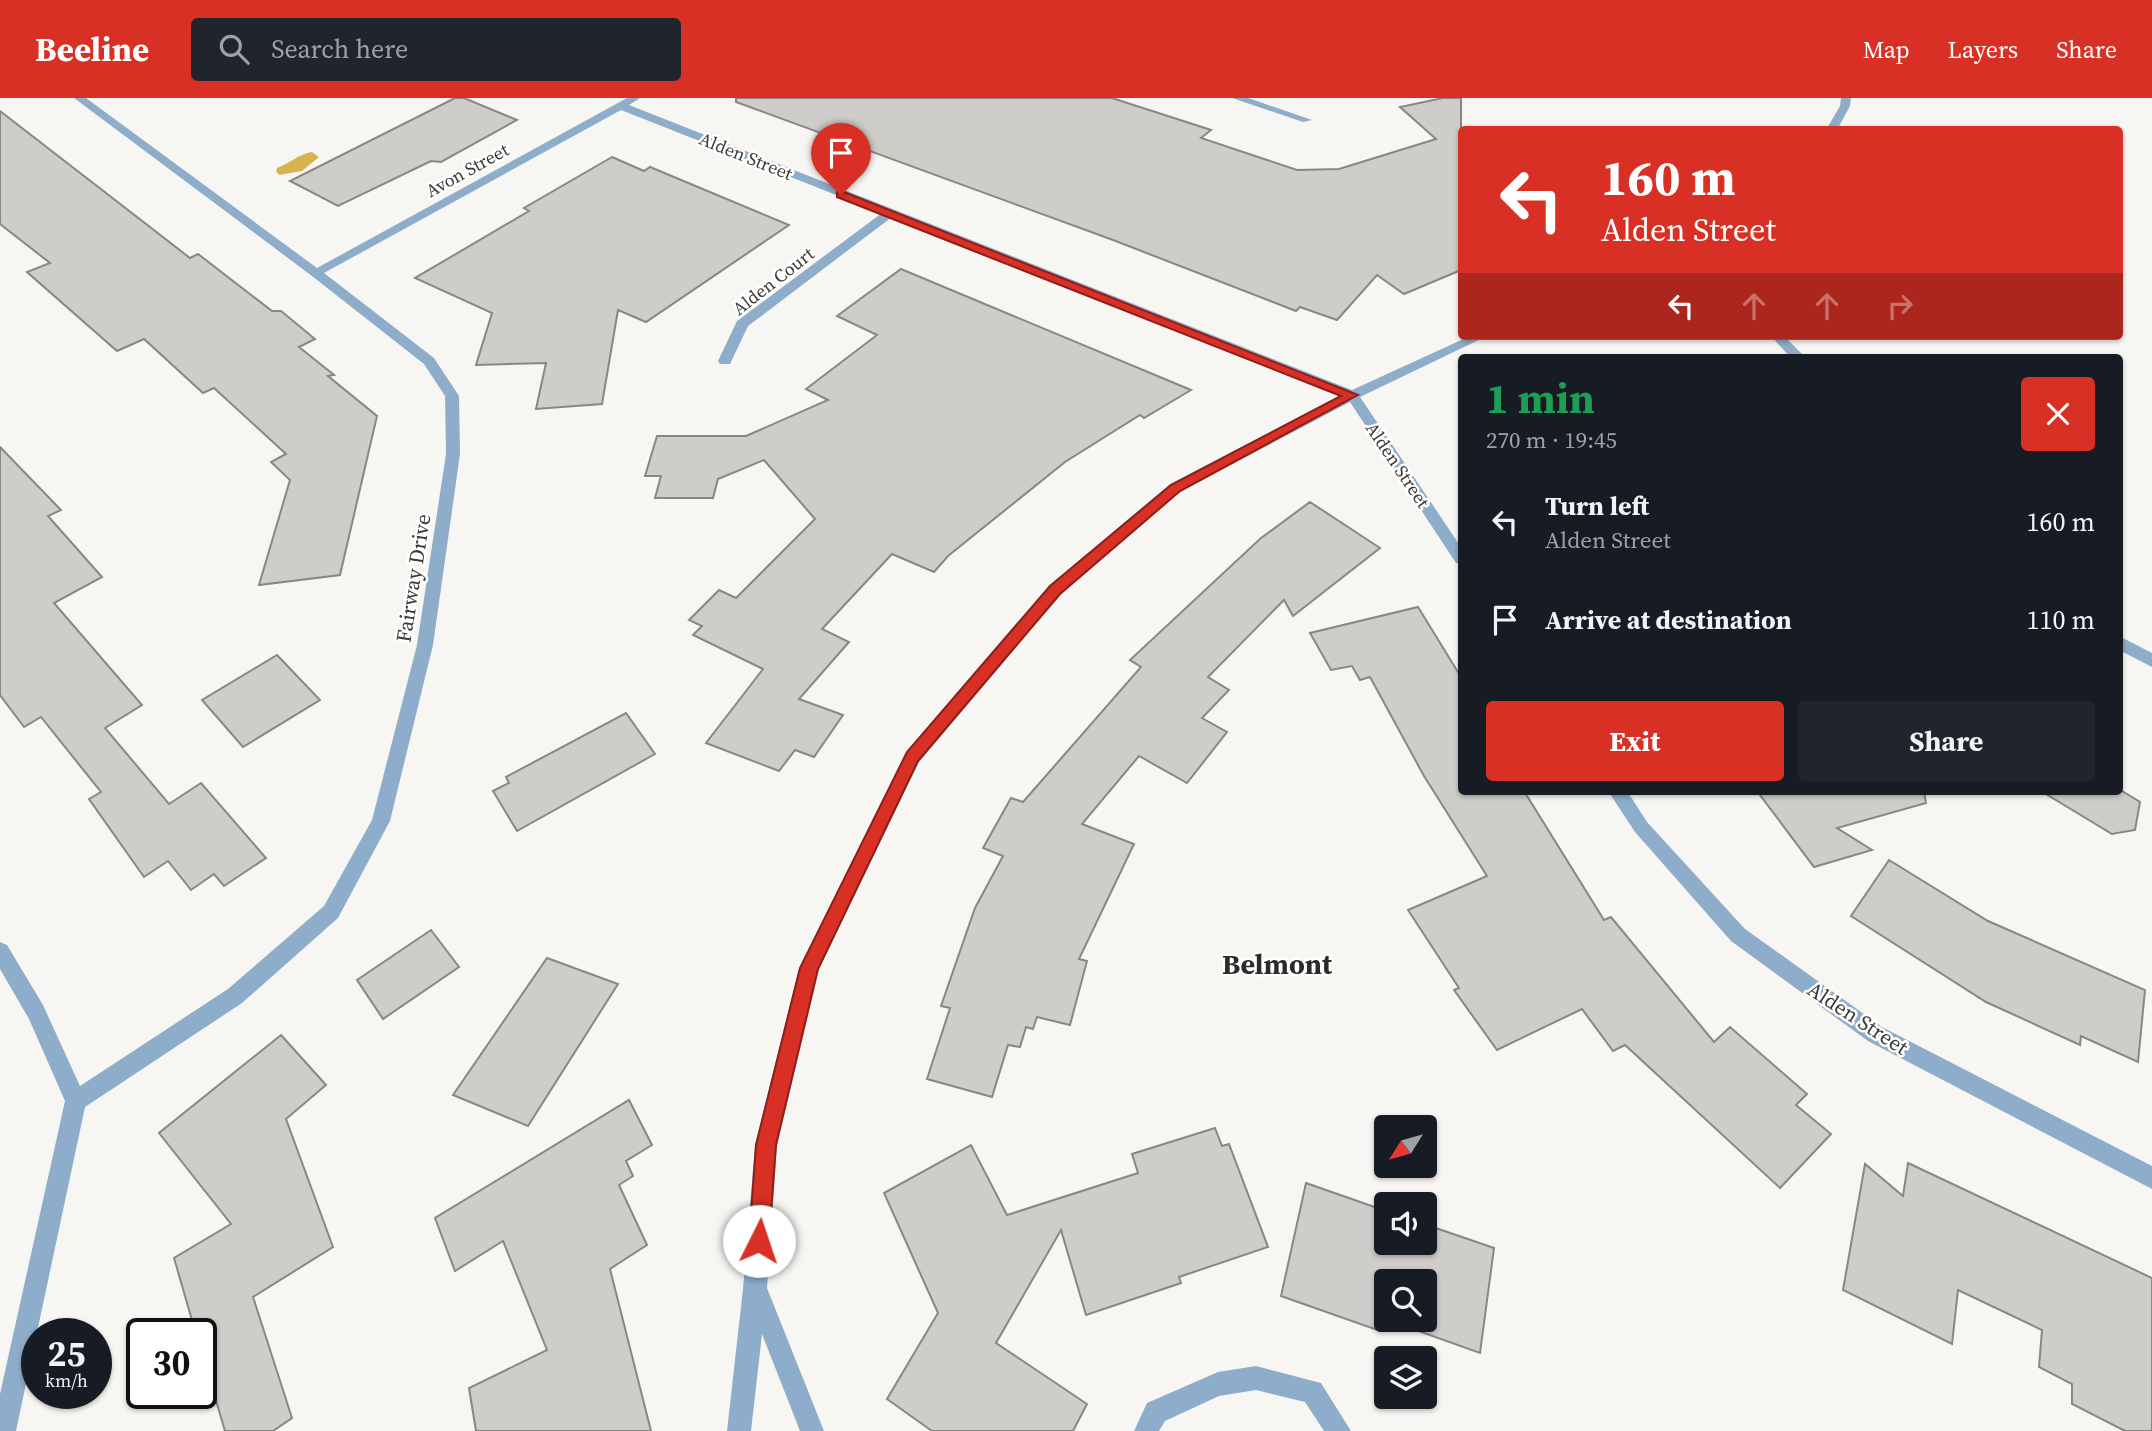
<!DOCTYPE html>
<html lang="en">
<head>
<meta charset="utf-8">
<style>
  body { margin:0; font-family:"Source Serif 4",serif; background:#20242c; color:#f1f3f6; height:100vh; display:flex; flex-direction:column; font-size:26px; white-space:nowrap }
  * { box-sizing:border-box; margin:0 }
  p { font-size:23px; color:#9ea1a6 }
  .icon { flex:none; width:38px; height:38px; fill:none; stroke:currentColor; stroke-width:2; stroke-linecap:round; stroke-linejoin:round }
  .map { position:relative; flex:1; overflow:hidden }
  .details { position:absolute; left:1458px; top:256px; width:665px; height:441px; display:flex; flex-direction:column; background:#171b24; border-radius:7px; box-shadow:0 2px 5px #0004 }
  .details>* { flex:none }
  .top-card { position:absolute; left:1458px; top:28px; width:665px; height:214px; border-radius:7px; box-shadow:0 2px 5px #0004; background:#d93025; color:#fff; overflow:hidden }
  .needle { width:46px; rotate:233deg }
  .tools { position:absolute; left:1374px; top:1017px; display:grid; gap:14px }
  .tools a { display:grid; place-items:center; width:63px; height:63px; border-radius:7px; background:#171b24; box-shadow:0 2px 5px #0004; font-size:35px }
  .speed { position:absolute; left:21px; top:1220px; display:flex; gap:14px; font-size:35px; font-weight:700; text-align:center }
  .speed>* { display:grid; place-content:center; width:91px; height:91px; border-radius:50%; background:#171b24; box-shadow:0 2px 5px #0004; line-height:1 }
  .speed small { font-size:18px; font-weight:400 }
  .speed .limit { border:4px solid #111; border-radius:10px; background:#fff; color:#111 }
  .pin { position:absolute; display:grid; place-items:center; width:60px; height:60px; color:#fff; margin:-72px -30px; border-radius:50% 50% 50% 0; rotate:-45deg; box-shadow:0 0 7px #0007 }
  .pin .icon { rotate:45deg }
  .me { position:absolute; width:77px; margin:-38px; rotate:4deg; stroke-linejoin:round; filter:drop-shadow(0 0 5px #0008) }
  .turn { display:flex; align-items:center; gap:24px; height:147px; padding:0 28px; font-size:32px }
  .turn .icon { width:91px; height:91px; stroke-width:2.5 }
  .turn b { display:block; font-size:49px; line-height:60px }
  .lanes { display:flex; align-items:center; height:66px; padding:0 28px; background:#0003; justify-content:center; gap:35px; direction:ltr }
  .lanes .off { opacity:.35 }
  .round { display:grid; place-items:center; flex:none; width:74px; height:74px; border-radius:7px; background:#20242c }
  .summary { display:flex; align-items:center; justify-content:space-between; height:119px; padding:0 28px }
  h1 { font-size:42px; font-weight:700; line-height:52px; color:#1e9e55 }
  .action { display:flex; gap:14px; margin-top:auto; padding:14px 28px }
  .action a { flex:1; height:80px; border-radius:7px; background:#d93025; color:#fff; font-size:28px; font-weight:700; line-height:80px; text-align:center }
  .action a+a { background:#20242c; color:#f1f3f6 }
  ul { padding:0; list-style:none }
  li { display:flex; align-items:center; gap:21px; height:98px; padding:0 28px }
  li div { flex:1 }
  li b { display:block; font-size:26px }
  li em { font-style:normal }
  header { display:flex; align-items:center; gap:42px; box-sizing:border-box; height:98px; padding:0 35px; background:#d93025; color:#fff }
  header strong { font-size:33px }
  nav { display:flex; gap:38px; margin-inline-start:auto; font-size:24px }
  .search { width:490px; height:63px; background:#20242c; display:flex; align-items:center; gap:18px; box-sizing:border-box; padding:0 24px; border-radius:7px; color:#9ea1a6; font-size:26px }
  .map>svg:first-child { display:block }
  .water { fill:#d6b34e }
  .building { fill:#cfcdc9; stroke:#898783; stroke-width:2; fill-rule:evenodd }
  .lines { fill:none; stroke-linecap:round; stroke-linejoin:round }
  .street { fill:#8dadcb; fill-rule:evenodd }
  .route { fill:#d93025; stroke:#8d1f18; stroke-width:2 }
  .labels { text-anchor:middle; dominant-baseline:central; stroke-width:5; stroke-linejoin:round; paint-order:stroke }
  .far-street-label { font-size:18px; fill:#3a3a38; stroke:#fff }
  .street-label { font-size:21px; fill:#3a3a38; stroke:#fff }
  .district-label { font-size:28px; font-weight:bold; fill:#2c2b27; stroke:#fff }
</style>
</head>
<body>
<header>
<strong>Beeline</strong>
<div class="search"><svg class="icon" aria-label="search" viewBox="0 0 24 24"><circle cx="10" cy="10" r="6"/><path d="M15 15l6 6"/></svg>Search here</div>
<nav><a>Map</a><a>Layers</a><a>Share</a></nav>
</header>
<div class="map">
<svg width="2152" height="1333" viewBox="0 0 2152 1333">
  <rect width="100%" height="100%" fill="#f8f6f2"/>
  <path class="water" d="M312,54L319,59L302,73L279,77L276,73L277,70C290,65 299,56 312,54Z"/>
  <g class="building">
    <path d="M455,0H464L517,22L441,64L431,63L338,108L290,83Z"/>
    <path d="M736,0H1112L1211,32L1201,40L1297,72L1339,71L1436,41L1400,9L1443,0H1461V172L1404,196L1377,177L1337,222L1300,209L1296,213L1113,142L736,4Z"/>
    <path d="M0,13L190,160L198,156L272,213H281L315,241L299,249L334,277L328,278L377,318L340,477L259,487L290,382L271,364L286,356L214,290L203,295L144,241L117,253L27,174L50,165L0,126Z"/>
    <path d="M612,59L644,73L650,69L789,127L646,224L618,212L602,306L536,311L546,265L476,267L492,215L415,180L529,113L524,110Z"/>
    <path d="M901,171L1191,292L1144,320L1140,317L1065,364L948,458L934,474L892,456L822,531L849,544L799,601L843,617L814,659L795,652L779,673L706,645L763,571L693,537L702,528L689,522L719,492L736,500L815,421L764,362L718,381L713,400H655L661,378H645L657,338H746L828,302L806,291L877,237L837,218Z"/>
    <path d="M0,349L61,412L48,418L102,479L54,505L142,607L105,630L169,706L201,685L266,760L224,788L214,776L191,792L168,763L144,779L89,701L101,694L41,619L24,629L0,597Z"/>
    <path d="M1310,404L1380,450L1293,518L1284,502L1208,579L1229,592L1202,620L1227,634L1187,685L1139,658L1082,726L1134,746L1079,861L1087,863L1070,927L1037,919L1033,931L1026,929L1020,949L1008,947L992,999L927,981L950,910L941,908L975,810L1003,758L983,750L1011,700L1023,704L1141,569L1130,562L1261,440Z"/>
    <path d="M1418,509L1461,579V693H1524L1604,822L1611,819L1714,944L1730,929L1807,996L1796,1007L1831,1036L1780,1090L1625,947L1613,953L1582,911L1497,952L1454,892L1459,890L1408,812L1487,778L1424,678L1370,579L1360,582L1352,568L1331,572L1310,535Z"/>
    <path d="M277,557L320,602L243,649L202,602Z"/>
    <path d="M626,615L655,656L517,733L493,693L509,685L506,679Z"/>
    <path d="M1757,693H1924L1926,705L1837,730L1872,752L1814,769Z"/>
    <path d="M2041,693H2122L2140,704L2135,732L2112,736Z"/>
    <path d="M1889,762L1988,823L2145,892L2138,964L2081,938L2080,947L1986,904L1851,818Z"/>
    <path d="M431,832L459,869L383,921L357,882Z"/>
    <path d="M547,860L618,886L528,1028L453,997Z"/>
    <path d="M281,937L326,987L286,1021L333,1149L253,1199L292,1320L273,1333H225L201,1252V1236H196L174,1160L231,1126L159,1035Z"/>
    <path d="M629,1002L652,1047L626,1063L633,1078L619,1087L647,1147L610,1171L651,1333H476L469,1290L547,1252L503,1143L455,1173L435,1120Z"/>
    <path d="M1215,1030L1222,1048L1229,1046L1268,1149L1179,1179L1181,1185L1086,1217L1061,1132L996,1245L1087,1306L1073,1333H932L887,1301L938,1215L884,1095L971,1047L1007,1117L1138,1075L1132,1056Z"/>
    <path d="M1908,1065L2152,1180V1333H2125L2072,1306V1286L2039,1269L2042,1232L1958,1192L1952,1246L1843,1192L1865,1066L1903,1098Z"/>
    <path d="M1306,1085L1386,1113V1144H1424V1126L1494,1150L1480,1255L1382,1220L1380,1233L1281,1198ZM1386,1183H1424V1222H1386Z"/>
  </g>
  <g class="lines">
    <g class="street">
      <path d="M74,0H86L317,170L627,0H640L629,7L1352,292L1470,238H1487L1360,299L1461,449V466L1456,465L1350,304L1180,394L1061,496L919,664L819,871L777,1047L767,1190L824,1333H800L762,1236L751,1333H727L743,1191L755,1047L799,870L907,654L1049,488L1170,386L1341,297L892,119L748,228L730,266H720L718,263L737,223L882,115L621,12L324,175L434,260L459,298L460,356L433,547L390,723L338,820L242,905L85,1009L16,1333H0V1296L65,1003L29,921L0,871V844L7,847L43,907L80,988L228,891L324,808L372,722L417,547L446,356L445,298L424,266L312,178Z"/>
      <path d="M1232,0H1248L1312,22L1303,24Z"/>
      <path d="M1841,0H1851L1850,8L1837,32H1826L1840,8Z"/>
      <path d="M1771,238H1784L1805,259H1790Z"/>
      <path d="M2119,538L2152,555V569L2119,552Z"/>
      <path d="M1608,693H1627L1647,724L1745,831L1882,929L2152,1068V1091L1868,943L1731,843L1635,734Z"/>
      <path d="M1256,1268L1321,1285L1351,1333H1324L1305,1304L1256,1292L1219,1298L1165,1323L1159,1333H1134L1147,1305L1218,1274Z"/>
    </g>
  </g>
  <path class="route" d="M837,94H844L1358,297L1180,393L1060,496L918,663L818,871L776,1047L769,1143L766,1151L759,1154L752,1151L749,1143L756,1047L800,870L907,654L1050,488L1171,387L1341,298L837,99Z"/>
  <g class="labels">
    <g class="far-street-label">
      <text transform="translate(746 58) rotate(22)">Alden Street</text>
      <text transform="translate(467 72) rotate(-29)">Avon Street</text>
      <text transform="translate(773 183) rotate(-38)">Alden Court</text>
      <text transform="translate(1398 367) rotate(56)">Alden Street</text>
    </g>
    <g class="street-label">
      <text transform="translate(413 480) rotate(-81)">Fairway Drive</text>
      <text transform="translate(1858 920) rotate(33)">Alden Street</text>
    </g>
    <g class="district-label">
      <text x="1277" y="866">Belmont</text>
    </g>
  </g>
</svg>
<div class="tools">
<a><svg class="needle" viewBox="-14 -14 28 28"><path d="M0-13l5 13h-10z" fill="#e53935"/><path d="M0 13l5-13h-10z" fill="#9ea1a6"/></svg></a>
<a><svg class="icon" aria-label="sound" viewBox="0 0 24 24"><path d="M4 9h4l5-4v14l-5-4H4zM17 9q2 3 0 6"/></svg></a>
<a><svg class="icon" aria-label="search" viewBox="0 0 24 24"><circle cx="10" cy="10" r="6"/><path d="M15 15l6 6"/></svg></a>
<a><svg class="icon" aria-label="layers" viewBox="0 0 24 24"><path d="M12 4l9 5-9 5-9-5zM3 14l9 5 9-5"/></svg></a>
</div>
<div class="speed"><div>25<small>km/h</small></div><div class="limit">30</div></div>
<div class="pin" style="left:841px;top:97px;background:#d93025"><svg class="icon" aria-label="arrive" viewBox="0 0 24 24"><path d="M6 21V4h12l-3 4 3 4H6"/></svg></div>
<svg class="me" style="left:759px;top:1143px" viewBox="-20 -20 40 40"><circle r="19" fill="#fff"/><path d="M0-13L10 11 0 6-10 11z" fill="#d93025"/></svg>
<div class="top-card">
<div class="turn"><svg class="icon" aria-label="left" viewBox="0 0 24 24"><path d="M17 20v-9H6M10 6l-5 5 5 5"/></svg><div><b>160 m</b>Alden Street</div></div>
<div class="lanes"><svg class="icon" aria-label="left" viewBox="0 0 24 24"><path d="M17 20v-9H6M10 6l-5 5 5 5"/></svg><svg class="icon off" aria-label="ahead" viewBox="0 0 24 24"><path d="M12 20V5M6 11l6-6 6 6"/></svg><svg class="icon off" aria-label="ahead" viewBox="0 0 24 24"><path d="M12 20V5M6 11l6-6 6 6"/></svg><svg class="icon off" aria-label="right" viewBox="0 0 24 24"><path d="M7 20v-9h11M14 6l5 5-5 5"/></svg></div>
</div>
<section class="details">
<div class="summary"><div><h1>1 min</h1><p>270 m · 19:45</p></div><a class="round" style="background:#d93025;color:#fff"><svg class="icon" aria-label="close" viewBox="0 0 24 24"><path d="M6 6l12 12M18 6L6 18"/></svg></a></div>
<ul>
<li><svg class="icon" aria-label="left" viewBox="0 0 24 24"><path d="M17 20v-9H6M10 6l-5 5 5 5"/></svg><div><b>Turn left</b><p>Alden Street</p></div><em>160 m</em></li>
<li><svg class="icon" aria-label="arrive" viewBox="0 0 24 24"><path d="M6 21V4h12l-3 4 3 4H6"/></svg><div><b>Arrive at destination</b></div><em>110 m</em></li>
</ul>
<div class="action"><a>Exit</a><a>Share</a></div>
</section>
</div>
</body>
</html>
